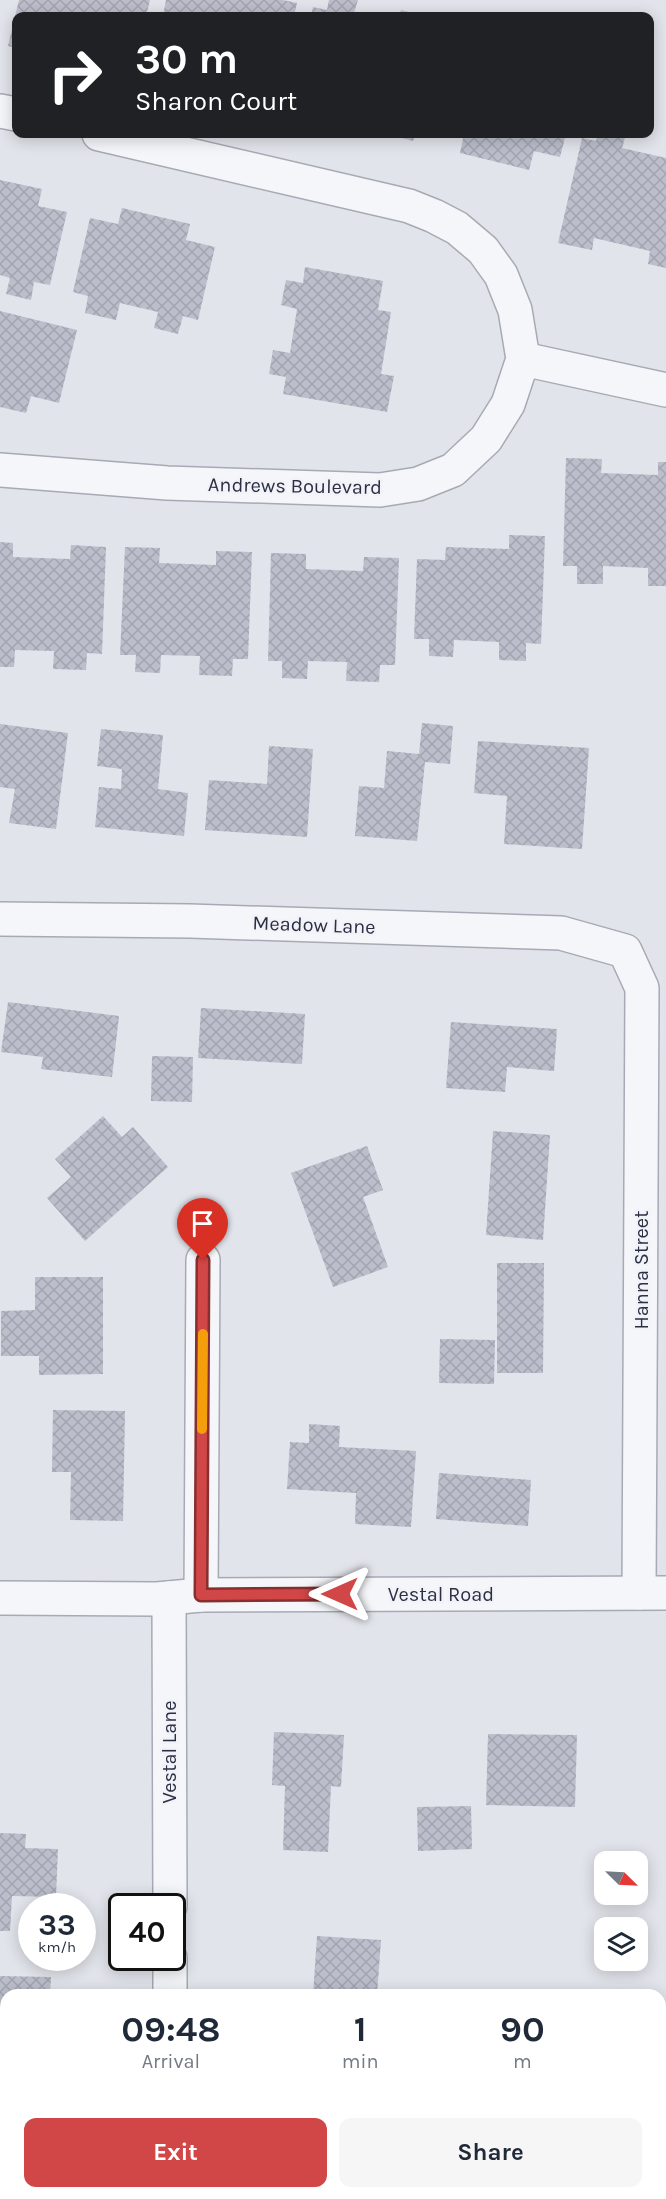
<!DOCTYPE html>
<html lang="en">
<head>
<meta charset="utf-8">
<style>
  body { margin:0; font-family:Karla,sans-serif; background:#f6f6f7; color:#1f2937; height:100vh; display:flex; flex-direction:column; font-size:22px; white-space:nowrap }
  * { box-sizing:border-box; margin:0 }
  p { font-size:20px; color:#747a83 }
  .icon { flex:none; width:33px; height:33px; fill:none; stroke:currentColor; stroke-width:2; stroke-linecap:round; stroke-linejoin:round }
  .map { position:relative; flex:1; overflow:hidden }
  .sheet { position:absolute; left:0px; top:1989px; width:666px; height:210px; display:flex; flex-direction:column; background:#fff; border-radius:18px 18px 0 0; box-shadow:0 3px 15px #0003 }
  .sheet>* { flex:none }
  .top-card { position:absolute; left:12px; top:12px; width:642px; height:126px; border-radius:12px; box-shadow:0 3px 15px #0003; background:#202124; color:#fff; overflow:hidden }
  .needle { width:39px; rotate:114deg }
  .fabs { position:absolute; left:594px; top:1851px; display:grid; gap:12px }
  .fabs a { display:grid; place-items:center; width:54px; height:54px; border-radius:12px; background:#fff; box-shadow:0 3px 15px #0003; font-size:30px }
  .speed { position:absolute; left:18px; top:1893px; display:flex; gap:12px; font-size:30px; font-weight:700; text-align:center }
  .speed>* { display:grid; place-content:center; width:78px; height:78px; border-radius:50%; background:#fff; box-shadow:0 3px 15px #0003; line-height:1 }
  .speed small { font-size:15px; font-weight:400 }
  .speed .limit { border:3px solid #111; border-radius:9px; background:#fff; color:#111 }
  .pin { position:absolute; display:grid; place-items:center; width:51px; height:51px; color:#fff; margin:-62px -26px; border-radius:50% 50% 50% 0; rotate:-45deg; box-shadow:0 0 6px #0007 }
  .pin .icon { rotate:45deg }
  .me { position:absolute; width:66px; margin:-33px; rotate:270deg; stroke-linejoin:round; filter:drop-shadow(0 0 4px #0008) }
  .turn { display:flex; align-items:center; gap:21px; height:126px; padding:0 24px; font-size:27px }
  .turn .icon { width:78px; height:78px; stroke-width:2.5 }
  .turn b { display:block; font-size:42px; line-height:51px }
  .eta { display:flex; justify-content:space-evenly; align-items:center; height:102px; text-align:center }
  .eta b { font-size:36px; font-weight:700; line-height:42px }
  .button { display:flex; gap:12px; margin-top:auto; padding:12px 24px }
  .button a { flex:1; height:69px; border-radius:12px; background:#d14646; color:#fff; font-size:24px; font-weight:700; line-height:69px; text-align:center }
  .button a+a { background:#f6f6f7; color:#1f2937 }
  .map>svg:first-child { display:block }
  .building { fill:url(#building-cross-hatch) }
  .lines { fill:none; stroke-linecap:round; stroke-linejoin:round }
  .minor-casing { stroke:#a7aab5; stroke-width:36 }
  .minor { stroke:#f5f6f9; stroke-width:33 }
  .route-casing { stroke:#882e2e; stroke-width:15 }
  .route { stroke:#d14646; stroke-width:10 }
  .slow { stroke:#f59e0b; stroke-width:10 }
  .labels { text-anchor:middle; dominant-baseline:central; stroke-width:5; stroke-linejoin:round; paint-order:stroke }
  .street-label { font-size:20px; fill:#2a2f43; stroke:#f2f3f8 }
</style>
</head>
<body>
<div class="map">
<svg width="666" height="2199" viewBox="0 0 666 2199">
  <defs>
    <pattern id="building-cross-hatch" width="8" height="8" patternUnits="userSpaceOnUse" patternTransform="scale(1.5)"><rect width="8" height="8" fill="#bcbfcb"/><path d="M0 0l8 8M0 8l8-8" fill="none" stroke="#a2a4b0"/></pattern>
  </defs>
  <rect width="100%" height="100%" fill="#e2e4eb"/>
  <g class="building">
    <path d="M19,0H150L146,16H16V48L8,46Z"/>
    <path d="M166,0H283L297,3L294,16H163Z"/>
    <path d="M329,0H358L353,16H311L313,7L327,10Z"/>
    <path d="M401,10L423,16H399Z"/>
    <path d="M387,134H415L413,141Z"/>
    <path d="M464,134H566L560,157L534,151L529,170L460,153Z"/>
    <path d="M598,134H626L622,148L666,158V268L648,264L650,251L594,238L592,250L558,243L582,138L596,141Z"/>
    <path d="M0,180L42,189L38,206L67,212L50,285L34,282L31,300L6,294L10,278L0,275Z"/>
    <path d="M122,208L190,224L186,240L215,247L198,320L183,316L178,334L154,328L158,312L120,303L116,320L85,313L88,296L73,292L90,218L118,224Z"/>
    <path d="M305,267L383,281L378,310L391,312L381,374L394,376L387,412L283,394L286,377L269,374L273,350L290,353L297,309L281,305L286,280L303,283Z"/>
    <path d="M0,311L77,330L59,403L31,396L26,413L0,407Z"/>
    <path d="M566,458L602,459L601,473L658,475V462H666V586H648V568L603,566V584H577V566H563Z"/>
    <path d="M509,535L545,536L541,644L526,643V661L499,660V642L454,640L453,657L429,656V639H414L417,559L445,560L446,547L509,549Z"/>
    <path d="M0,542L13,543V557L70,559L71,545L106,547L102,654L87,653L86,670L53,669L54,651L15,650L14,667H0Z"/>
    <path d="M125,547L160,548L159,563L216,565V551L252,552L248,659H233L232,676L199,675L200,656L161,655L160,673L135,672L136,655H120Z"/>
    <path d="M271,553L306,554V569L363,571L364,557L399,558L395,665H380L379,682L346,681L347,662L308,661L307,679L282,678V661H268Z"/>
    <path d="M422,723L453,726L450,764L425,762L417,841L355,836L359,786L384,788L387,751L419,754Z"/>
    <path d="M0,724L68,733L56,829L9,823L15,789L0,787Z"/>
    <path d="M101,729L163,735L158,789L188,793L184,836L95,827L99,787L121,789L122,769L97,766Z"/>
    <path d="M478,741L589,748L582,849L504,844L507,796L474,793Z"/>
    <path d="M269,746L313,749L307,837L205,830L209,780L267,784Z"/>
    <path d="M8,1002L119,1016L112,1077L41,1069L43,1057L1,1052Z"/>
    <path d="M201,1008L305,1014L302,1064L198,1058Z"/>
    <path d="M451,1022L557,1029L554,1071L507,1067L505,1092L446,1088Z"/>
    <path d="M152,1056L193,1057L192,1102L151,1101Z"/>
    <path d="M103,1116L122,1137L133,1127L168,1167L85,1241L47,1198L71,1177L55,1159Z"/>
    <path d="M493,1131L550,1135L543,1240L486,1235Z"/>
    <path d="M367,1146L383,1190L363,1197L388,1267L333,1287L291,1173Z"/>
    <path d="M497,1263H544L543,1373H497Z"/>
    <path d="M35,1277H103V1374L39,1375V1356H1V1311L35,1310Z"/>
    <path d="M440,1339L495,1340L494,1384L439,1383Z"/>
    <path d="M53,1410L125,1411L123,1521L70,1520L71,1472H52Z"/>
    <path d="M309,1424L340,1426L339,1447L416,1451L411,1527L355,1524L356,1493L287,1489L290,1442L309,1443Z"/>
    <path d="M439,1473L531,1480L528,1526L436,1519Z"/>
    <path d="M274,1732L344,1735L341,1787L331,1786L328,1852L283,1850L285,1786L272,1785Z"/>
    <path d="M488,1734L577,1735L575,1807L486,1805Z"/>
    <path d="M471,1806L472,1849L418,1851L417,1807Z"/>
    <path d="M0,1833L26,1834L25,1848L58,1849L56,1897L12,1896L10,1931H0Z"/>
    <path d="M317,1936L381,1940L377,1995H313Z"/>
    <path d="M0,1976L51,1977L50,1995H6V2074H0Z"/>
    <path d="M1,2135L6,2136V2193H63L62,2199H0Z"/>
    <path d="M272,2193H351L347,2199H268Z"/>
  </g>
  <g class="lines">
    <g class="minor-casing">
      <g id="minor">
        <path d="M0,111L16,114"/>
        <path d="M523,359L666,390"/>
        <path d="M0,470L167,483L380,490L418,484L453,470L486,439L508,404L523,359L515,310L501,275L483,250L457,228L434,216L409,206L99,134"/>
        <path d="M0,919L190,921L561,933L625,951L642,988L639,1593"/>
        <path d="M201,1595L203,1260"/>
        <path d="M0,1598L157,1599L201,1595L666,1593"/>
        <path d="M169,1598L170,1906"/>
        <path d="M170,1958V1995"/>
        <path d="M171,2193V2199"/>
      </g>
    </g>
    <use href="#minor" class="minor"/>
  </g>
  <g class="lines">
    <g class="route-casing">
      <path id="route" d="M203,1260L201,1595L340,1594"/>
    </g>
    <use href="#route" class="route"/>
    <path class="slow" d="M202,1429L203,1334"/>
  </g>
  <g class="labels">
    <g class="street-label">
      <text transform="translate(295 486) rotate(1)">Andrews Boulevard</text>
      <text transform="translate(314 925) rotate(2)">Meadow Lane</text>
      <text transform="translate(641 1270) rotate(-90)">Hanna Street</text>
      <text x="441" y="1594">Vestal Road</text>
      <text transform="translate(169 1752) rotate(-90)">Vestal Lane</text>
    </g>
  </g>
</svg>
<div class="fabs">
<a><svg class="needle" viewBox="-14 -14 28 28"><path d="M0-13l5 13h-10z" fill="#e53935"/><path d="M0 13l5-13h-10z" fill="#747a83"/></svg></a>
<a><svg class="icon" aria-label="layers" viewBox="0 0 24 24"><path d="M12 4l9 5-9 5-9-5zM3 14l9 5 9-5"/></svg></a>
</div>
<div class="speed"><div>33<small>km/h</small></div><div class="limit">40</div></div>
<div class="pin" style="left:203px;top:1260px;background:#d93025"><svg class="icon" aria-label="arrive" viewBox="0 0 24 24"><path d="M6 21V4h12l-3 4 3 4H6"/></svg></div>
<svg class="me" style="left:340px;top:1594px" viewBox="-20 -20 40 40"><path d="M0-17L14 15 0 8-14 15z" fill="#d14646" stroke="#fff" stroke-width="4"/></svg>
<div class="top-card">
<div class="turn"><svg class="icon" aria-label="right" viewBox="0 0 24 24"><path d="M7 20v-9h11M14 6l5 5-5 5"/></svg><div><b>30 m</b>Sharon Court</div></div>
</div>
<section class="sheet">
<div class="eta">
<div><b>09:48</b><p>Arrival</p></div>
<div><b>1</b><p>min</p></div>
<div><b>90</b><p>m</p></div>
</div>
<div class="button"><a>Exit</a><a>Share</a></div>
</section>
</div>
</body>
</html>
